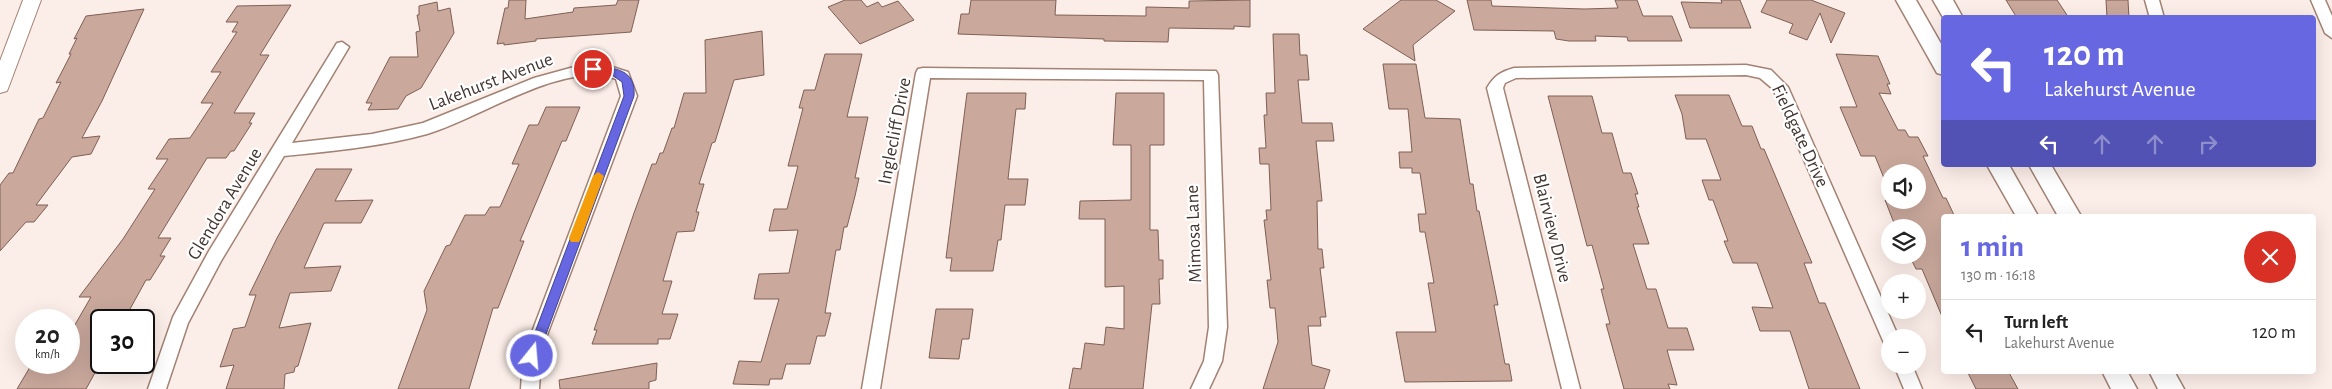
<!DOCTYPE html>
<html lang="en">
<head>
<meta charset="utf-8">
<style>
  body { margin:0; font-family:"Alegreya Sans",sans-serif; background:#f6f6f6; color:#222; height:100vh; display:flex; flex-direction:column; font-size:19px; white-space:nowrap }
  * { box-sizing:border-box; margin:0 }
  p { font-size:16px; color:#767676 }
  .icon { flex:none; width:28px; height:28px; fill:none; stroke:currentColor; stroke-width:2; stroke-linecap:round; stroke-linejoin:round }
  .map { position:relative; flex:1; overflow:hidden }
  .details { position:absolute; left:1941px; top:214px; width:375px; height:160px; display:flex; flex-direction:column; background:#fff; border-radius:5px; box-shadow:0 5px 20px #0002 }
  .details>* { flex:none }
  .hud { position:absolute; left:1941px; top:15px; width:375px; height:152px; border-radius:5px; box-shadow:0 5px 20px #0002; background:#6767e1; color:#fff; overflow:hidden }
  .fabs { position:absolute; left:1881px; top:164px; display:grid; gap:10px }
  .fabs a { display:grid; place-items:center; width:45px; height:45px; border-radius:50%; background:#fff; box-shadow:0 5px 20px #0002; font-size:25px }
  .speed { position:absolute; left:15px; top:309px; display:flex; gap:10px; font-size:25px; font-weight:700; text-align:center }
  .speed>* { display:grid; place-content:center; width:65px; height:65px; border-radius:50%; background:#fff; box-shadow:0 5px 20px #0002; line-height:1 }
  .speed small { font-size:12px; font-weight:400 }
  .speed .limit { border:2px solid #111; border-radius:8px; background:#fff; color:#111 }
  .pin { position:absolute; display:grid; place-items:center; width:42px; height:42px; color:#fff; margin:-21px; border:2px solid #fff; border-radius:50%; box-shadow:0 1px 5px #0007 }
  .me { position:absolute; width:55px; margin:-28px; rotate:17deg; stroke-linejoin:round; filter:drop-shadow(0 0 4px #0008) }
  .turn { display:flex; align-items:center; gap:18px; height:105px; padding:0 20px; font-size:22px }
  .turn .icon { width:65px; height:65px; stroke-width:2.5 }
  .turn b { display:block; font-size:35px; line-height:42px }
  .lanes { display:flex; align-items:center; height:48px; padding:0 20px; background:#0003; justify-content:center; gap:25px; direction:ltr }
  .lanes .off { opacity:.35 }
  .round { display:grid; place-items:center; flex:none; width:52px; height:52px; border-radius:26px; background:#f6f6f6 }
  .head { display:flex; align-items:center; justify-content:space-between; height:85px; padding:0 20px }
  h1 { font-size:30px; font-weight:600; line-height:38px; color:#6767e1 }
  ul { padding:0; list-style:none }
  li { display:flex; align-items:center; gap:15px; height:65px; padding:0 20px; border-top:1px solid #e0e0e0 }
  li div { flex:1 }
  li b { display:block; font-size:19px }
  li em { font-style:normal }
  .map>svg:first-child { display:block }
  .building { fill:#caa89c; stroke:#7f6055 }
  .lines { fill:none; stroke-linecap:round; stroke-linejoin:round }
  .minor-casing { stroke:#a18274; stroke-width:3 }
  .tertiary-casing { stroke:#a18274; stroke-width:2 }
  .secondary-casing { stroke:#a18274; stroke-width:3 }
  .minor { fill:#fff; fill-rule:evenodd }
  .tertiary { fill:#fff; fill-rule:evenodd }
  .secondary { fill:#fff; fill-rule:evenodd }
  .route { fill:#6767e1; stroke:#434392 }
  .slow { fill:#f59e0b }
  .labels { text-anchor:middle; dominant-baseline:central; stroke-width:4.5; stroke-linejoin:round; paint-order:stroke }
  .street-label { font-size:19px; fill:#433630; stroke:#fff }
</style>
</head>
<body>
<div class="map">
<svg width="2332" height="389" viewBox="0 0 2332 389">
  <rect width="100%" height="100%" fill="#fbede7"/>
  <g class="building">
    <path d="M509,0H526L525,19L573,12L574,8L616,5L618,0H639L631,32L536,39V41L504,45V43L497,44L505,8H508Z"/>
    <path d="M845,0H861L867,7L878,2L882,7L898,1L914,20L860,44L828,7Z"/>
    <path d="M971,0H1056L1055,15L1146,16V7L1189,8V1L1250,0V27L1234,26V29L1169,28L1168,42L1104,41V39L958,34L961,14H969Z"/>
    <path d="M1401,0H1436L1455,11L1413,45L1415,61L1363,29Z"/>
    <path d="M1467,0H1491L1492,6L1584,9L1618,8L1615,0H1637L1643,16H1672L1682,41H1628L1627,37L1595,36L1596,41H1569L1556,39L1554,31L1474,30Z"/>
    <path d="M1721,0H1740L1751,28H1690L1681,2L1722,3Z"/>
    <path d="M1767,0H1811L1845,13L1831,43L1820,13L1807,40L1789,33L1793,24L1761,12Z"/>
    <path d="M2006,0H2057L2069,18H2017Z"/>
    <path d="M2106,0H2128L2129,18H2107Z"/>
    <path d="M437,2L438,11L450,8L454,33L421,88L406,96L398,109L368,110L372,103H366L390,57H418L416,32L420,31L417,15H419V6Z"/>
    <path d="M291,5L260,55H269L234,113H255L249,123H252L234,151H231L226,158H207L158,238H171L160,256H165L150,280H146L124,320H101V362L86,389H17L33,362H69V335L91,297H79L123,239L155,189H148L168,159H156L169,139L190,138L213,103H201L221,72H211L237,32H232L238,22H226L237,6Z"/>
    <path d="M144,9L102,101L82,138L100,136L91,154L72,157L36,205H48L34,222H26L0,251V185L9,173H13L39,119L43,118L61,82L56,83L71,54H69L77,38L74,39L86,16Z"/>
    <path d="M762,31L764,75L734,80L715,142L712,143L699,184H704L696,212H699L694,231L677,232L663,281H672L662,314H678L670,339H658V344H592L597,330H594L634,213L652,164H656L660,153H663L672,128H674L684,93H706L705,40Z"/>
    <path d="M1273,34H1299L1300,55H1307L1309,80H1298L1302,123H1332L1334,141H1316L1322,201H1317L1318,249H1322L1324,268H1320L1326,317H1320L1321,326H1308L1312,365L1330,370L1324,389H1263L1278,342L1275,308H1270L1267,280H1271L1264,220H1267L1266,210H1271L1269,164H1260L1259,148H1266L1264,115H1267L1266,93H1275Z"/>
    <path d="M825,54H862L847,117H868L855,178H859L855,196L847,227H844L840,250H836L825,313H831L825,336H817L810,364H786L782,379H770L769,385L733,384L739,361L761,362L779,299H754L759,274L789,273L798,230L769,231L774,209H787L798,166H788L803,108H799L804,90H815Z"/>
    <path d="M1836,54L1878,56L1890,84H1887L1891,94L1879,93L1898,130H1905L1909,137H1918L1928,156H1923L1943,198H1946L1954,215H1944V321L1922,269H1916L1909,255H1918V228H1896L1885,200H1918V172H1890V193L1875,156H1861L1840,107H1857Z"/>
    <path d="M1383,64H1416L1425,118L1460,119L1470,184H1473L1477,211H1479L1498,305H1494L1505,364H1509L1512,381L1405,382L1396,332H1436L1428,283H1434L1425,232H1420L1418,214H1426L1420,173H1412V168H1400L1399,152H1412L1408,109H1389Z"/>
    <path d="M967,93H1026L1025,109H1016L1008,179H1028L1025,205H1005L1001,240H998L993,271H950L952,258H946Z"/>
    <path d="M1116,93H1164V145H1150V230H1158L1159,260H1163V279H1159L1160,304H1152L1143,389H1069L1073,368L1081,369L1085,343L1104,345L1106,327L1124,329V286L1105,287V219H1079L1080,201L1131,200V145H1113Z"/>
    <path d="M1675,95H1729L1742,126H1752L1761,149H1764L1812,263H1804L1819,303H1825L1860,389H1809L1790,331H1760L1752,307L1773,308L1757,263H1733L1724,241H1728L1713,200H1709L1702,180H1721L1706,139H1686L1682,114Z"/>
    <path d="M1548,96H1592L1602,133H1612L1623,173H1631L1638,194H1635L1639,207H1637L1649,244H1633L1647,289H1656L1668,328H1687L1694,350H1667L1677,385L1668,384L1670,389H1624L1606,324H1610L1601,289H1604L1592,245L1587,246Z"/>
    <path d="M546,107H580L566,141H562L520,241H524L498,308H493L469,389H398L427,310L424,291L446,246L450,245L465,215H485L490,207H500L519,164H512L529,125H538Z"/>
    <path d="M316,169H352L335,201L373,200L361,223H324L304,268L341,266L331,291L290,293L279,328L311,323L298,366L295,367L294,372L285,374L284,389H226L234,365L220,367L233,329L245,327L256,295H249L277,238Z"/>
    <path d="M936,309H973L969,339H962L959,359L929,358Z"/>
    <path d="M657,363L656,380L649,382V389H560L559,380Z"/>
    <path d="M1967,371H2008L2018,389H1976Z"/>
  </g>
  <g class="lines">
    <g class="minor-casing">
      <g id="minor">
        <path d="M2145,0H2159L2164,18H2150Z"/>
        <path d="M2311,0H2325L2332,16V38L2325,33Z"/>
        <path d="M342,42L349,47L292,143L372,134L423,123L534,78L574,67L603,64L628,72L637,96L547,335L541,356L539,389H521L523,356L621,96L616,79C563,60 479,119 427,134C380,147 332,151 284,156L221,261L188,323L166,389H148L173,317L209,251L337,43Z"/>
        <path d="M1746,65L1771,70L1788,87L1899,338H1890V345L1884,343L1773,89L1760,78L1746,75L1516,78L1505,83L1503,88L1580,389H1562L1487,88C1494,76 1500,72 1514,68Z"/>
        <path d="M923,68L1216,71L1218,75L1227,327L1222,361L1209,389H1191L1204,361L1209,327L1204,80L930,78L880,389H862L916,73L918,69Z"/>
        <path d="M1894,365H1912L1922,389H1904Z"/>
      </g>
    </g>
    <g class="tertiary-casing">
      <path id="tertiary" d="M23,0H41L9,86L7,91L0,93V61Z"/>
    </g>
    <g class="secondary-casing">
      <g id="secondary">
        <path d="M1896,0H1916L1944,49V75L1937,73Z"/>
        <path d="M1933,0H1953L1963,18L1944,19Z"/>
        <path d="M1987,165H2009L2038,216H2016Z"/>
        <path d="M2029,165H2051L2081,216H2058Z"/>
        <path d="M2102,371H2127L2137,389H2111Z"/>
        <path d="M2149,371H2174L2184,389H2158Z"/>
      </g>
    </g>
    <use href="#minor" class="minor"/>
    <use href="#tertiary" class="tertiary"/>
    <use href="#secondary" class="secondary"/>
  </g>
  <path class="route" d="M593,66C615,68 636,69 634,96L538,356L532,361L526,356L624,96L622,82L612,75L589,72V67Z"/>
  <path class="slow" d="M598,172L604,176L581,238L579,242H571L569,238L593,176Z"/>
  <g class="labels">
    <g class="street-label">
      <text transform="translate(491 82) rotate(-21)">Lakehurst Avenue</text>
      <text transform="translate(895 131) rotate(-79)">Inglecliff Drive</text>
      <text transform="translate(1800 136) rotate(65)">Fieldgate Drive</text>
      <text transform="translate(225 204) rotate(-59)">Glendora Avenue</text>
      <text transform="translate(1552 228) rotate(76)">Blairview Drive</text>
      <text transform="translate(1194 234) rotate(-92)">Mimosa Lane</text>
    </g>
  </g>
</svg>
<div class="fabs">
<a><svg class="icon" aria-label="sound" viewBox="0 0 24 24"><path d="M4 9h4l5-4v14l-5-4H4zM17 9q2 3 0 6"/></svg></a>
<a><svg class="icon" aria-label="layers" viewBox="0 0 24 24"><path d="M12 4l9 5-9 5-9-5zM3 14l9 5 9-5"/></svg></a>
<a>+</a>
<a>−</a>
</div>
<div class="speed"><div>20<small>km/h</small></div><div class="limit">30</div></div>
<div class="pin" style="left:593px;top:69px;background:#d93025"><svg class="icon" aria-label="arrive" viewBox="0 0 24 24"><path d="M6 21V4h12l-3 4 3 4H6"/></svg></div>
<svg class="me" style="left:532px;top:356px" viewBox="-20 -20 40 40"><circle r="17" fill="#6767e1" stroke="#fff" stroke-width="3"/><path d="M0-11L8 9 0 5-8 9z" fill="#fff"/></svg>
<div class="hud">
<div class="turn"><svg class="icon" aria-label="left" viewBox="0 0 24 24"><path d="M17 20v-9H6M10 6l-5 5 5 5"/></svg><div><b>120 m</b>Lakehurst Avenue</div></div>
<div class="lanes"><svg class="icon" aria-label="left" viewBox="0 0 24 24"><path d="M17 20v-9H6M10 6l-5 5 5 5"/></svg><svg class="icon off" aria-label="ahead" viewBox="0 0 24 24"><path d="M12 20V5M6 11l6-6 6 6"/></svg><svg class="icon off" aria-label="ahead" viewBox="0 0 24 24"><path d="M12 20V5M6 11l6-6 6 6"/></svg><svg class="icon off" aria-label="right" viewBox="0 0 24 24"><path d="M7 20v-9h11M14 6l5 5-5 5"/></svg></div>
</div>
<section class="details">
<div class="head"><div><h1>1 min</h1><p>130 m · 16:18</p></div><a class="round" style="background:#d93025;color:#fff"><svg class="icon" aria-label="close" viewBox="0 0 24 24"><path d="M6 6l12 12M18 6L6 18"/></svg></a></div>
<ul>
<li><svg class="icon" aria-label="left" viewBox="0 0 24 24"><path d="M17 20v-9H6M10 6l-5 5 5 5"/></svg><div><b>Turn left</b><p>Lakehurst Avenue</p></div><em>120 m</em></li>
</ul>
</section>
</div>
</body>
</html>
